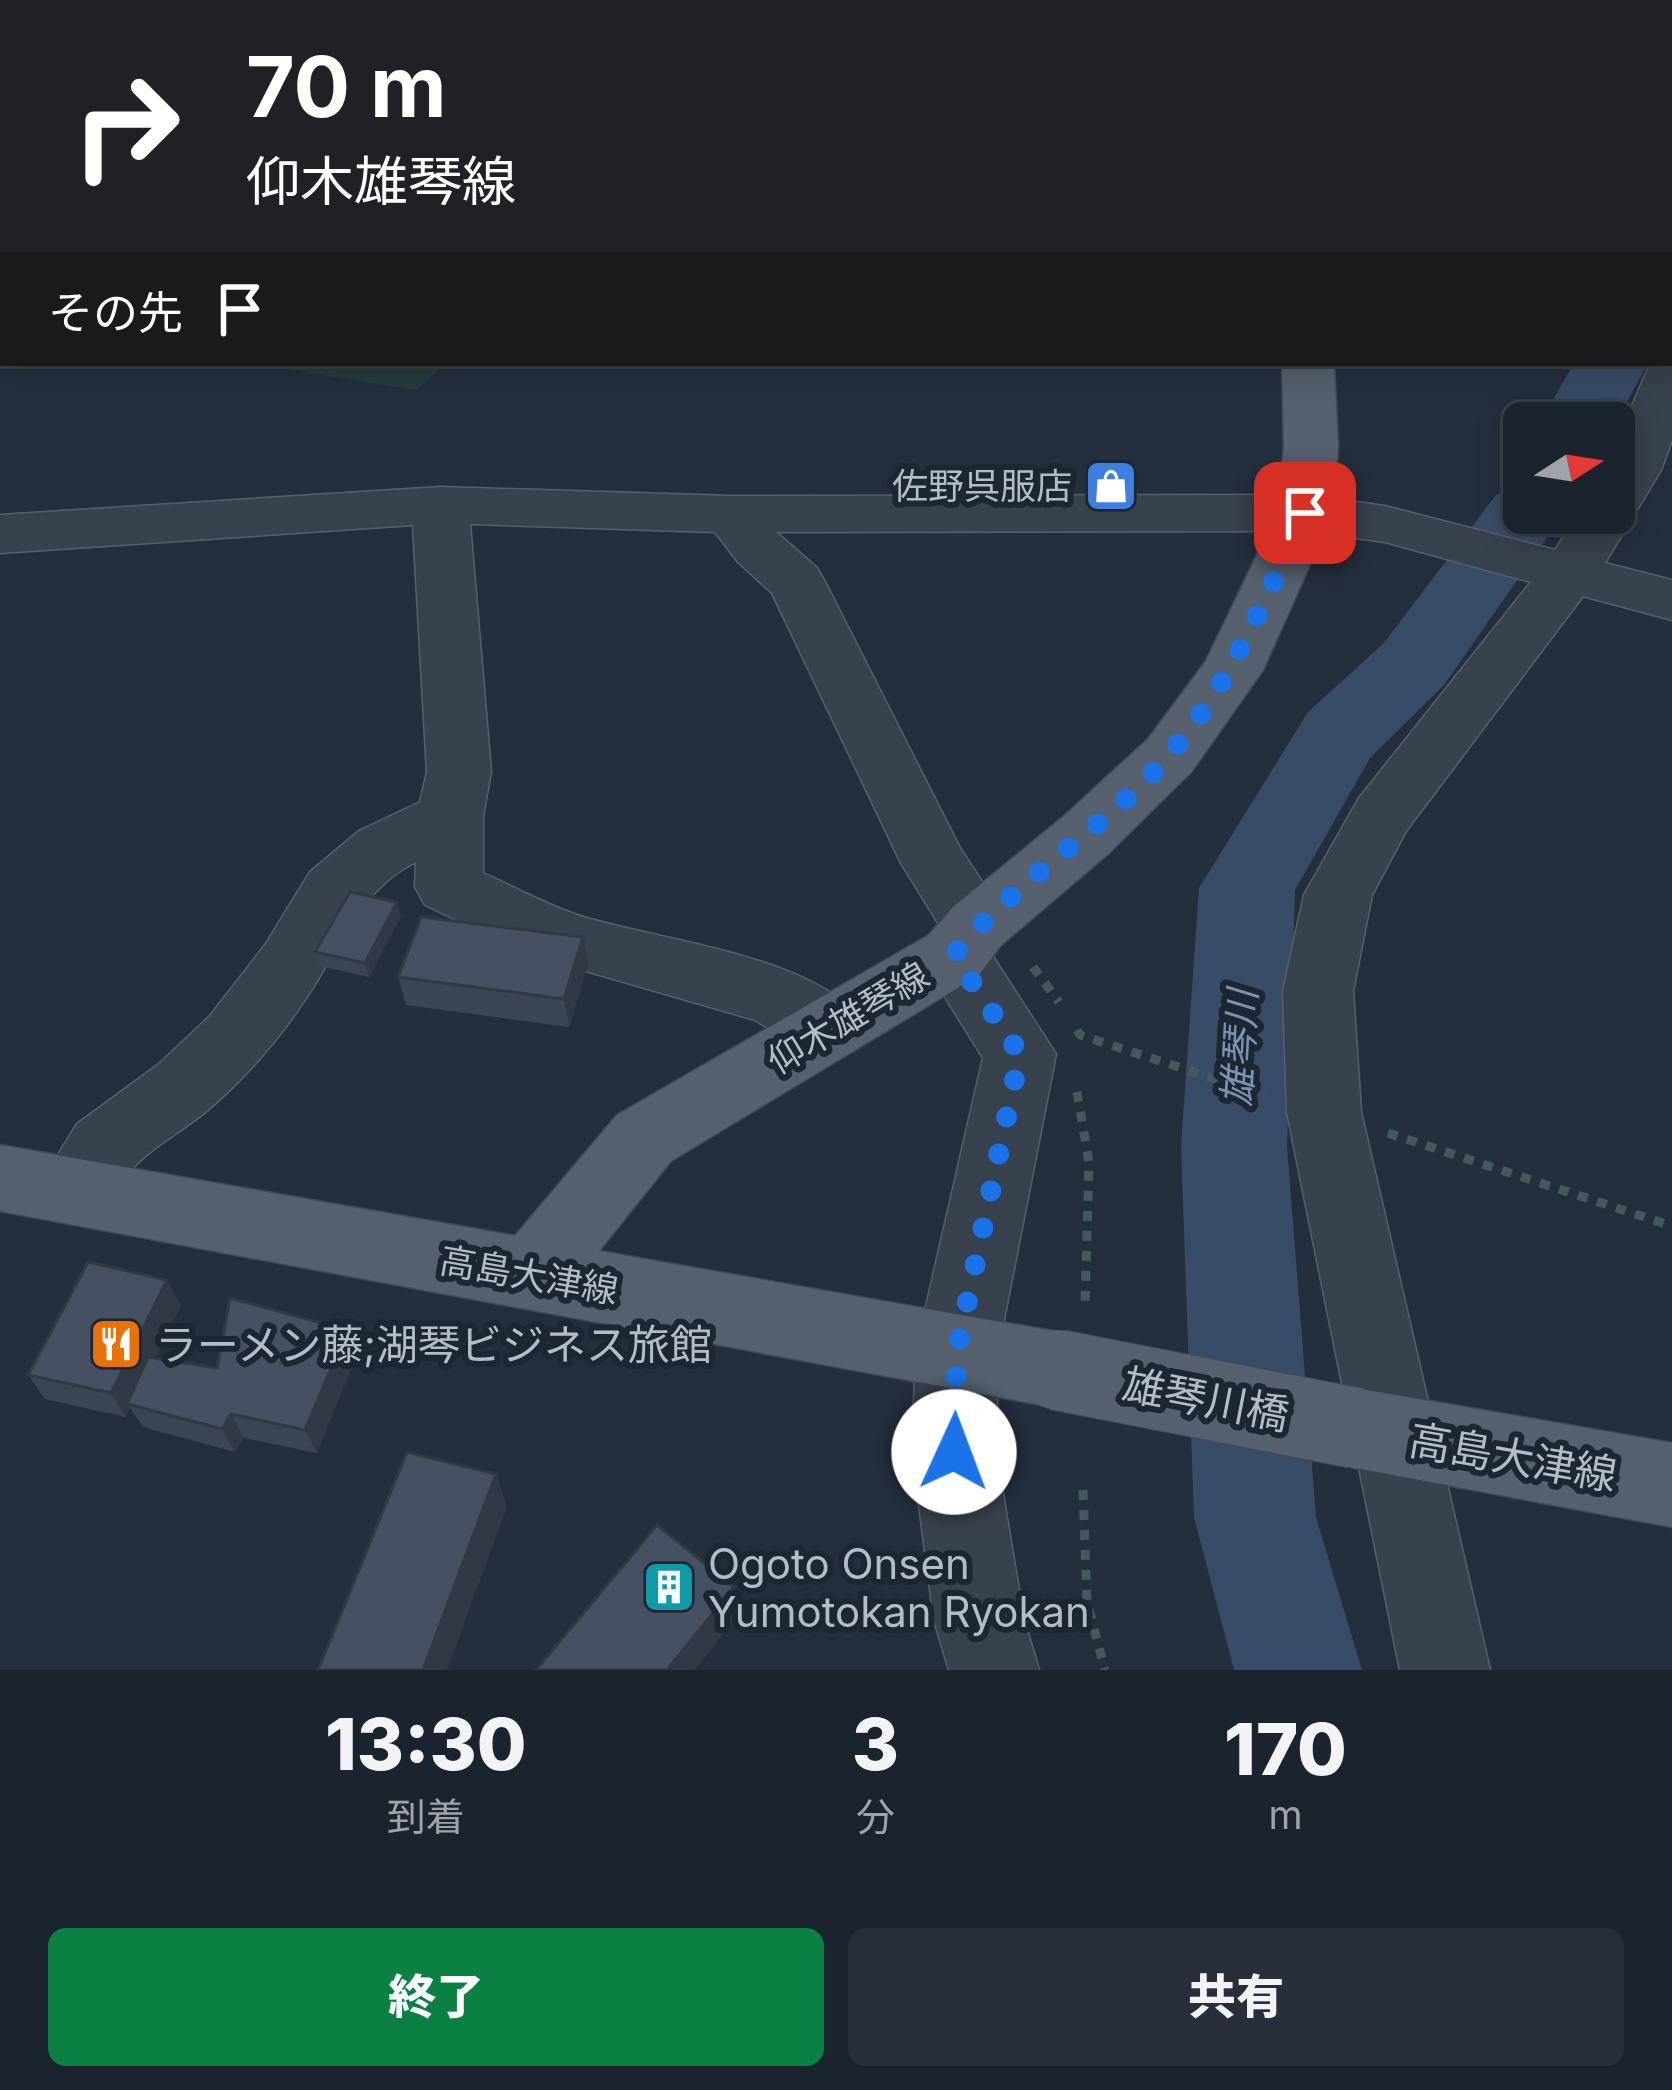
<!DOCTYPE html>
<html lang="ja">
<head>
<meta charset="utf-8">
<style>
  body { margin:0; font-family:Inter,"Noto Sans JP",sans-serif; background:#282f3a; color:#f1f3f6; height:100vh; display:flex; flex-direction:column; font-size:45px; white-space:nowrap }
  * { box-sizing:border-box; margin:0 }
  p { font-size:39px; color:#a0a4aa }
  .icon { flex:none; width:66px; height:66px; fill:none; stroke:currentColor; stroke-width:2; stroke-linecap:round; stroke-linejoin:round }
  .map { position:relative; height:1670px; overflow:hidden }
  .side { display:flex; flex-direction:column; background:#1b232e; flex:1 }
  .side>* { flex:none }
  .hud { position:absolute; left:0px; top:0px; width:1674px; height:366px; box-shadow:0 6px 30px #0003,0 0 0 3px #39404a; background:#202124; color:#fff; overflow:hidden }
  .needle { width:78px; rotate:78deg }
  .fabs { position:absolute; left:1503px; top:402px; display:grid; gap:24px }
  .fabs a { display:grid; place-items:center; width:132px; height:132px; border-radius:18px; background:#1b232e; box-shadow:0 6px 30px #0003,0 0 0 3px #39404a; font-size:60px }
  .pin { position:absolute; display:grid; place-items:center; width:102px; height:102px; color:#fff; margin:-51px; border-radius:24px; box-shadow:0 6px 18px #0006 }
  .me { position:absolute; width:132px; margin:-66px; rotate:2deg; stroke-linejoin:round; filter:drop-shadow(0 0 9px #0008) }
  .turn { display:flex; align-items:center; gap:42px; height:252px; padding:0 48px; font-size:54px }
  .turn .icon { width:156px; height:156px; stroke-width:2.5 }
  .turn b { display:block; font-size:84px; line-height:102px }
  .then { display:flex; align-items:center; height:114px; padding:0 48px; background:#0003; gap:24px; font-size:45px }
  .eta { display:flex; justify-content:space-evenly; align-items:center; height:204px; text-align:center }
  .eta b { font-size:72px; font-weight:800; line-height:84px }
  .primary-button { display:flex; gap:24px; margin-top:auto; padding:24px 48px }
  .primary-button a { flex:1; height:138px; border-radius:18px; background:#0b8043; color:#fff; font-size:48px; font-weight:800; line-height:138px; text-align:center }
  .primary-button a+a { background:#282f3a; color:#f1f3f6 }
  .map>svg:first-child { display:block }
  .green { fill:#263c3f }
  .lines { fill:none; stroke-linecap:round; stroke-linejoin:round }
  .river { fill:#394c67; fill-rule:evenodd }
  .minor-casing { stroke:#565f6c; stroke-width:3 }
  .major-casing { stroke:#414a57; stroke-width:3 }
  .path { stroke:#44595c; stroke-width:9; stroke-dasharray:10 10; stroke-linecap:butt }
  .minor { fill:#38414e; fill-rule:evenodd }
  .major { fill:#56606e; fill-rule:evenodd }
  .major-bridge-casing { stroke:#414a57; stroke-width:82; stroke-linecap:butt }
  .major-bridge { stroke:#56606e; stroke-width:80 }
  .wall { fill:#3b4654 }
  .shaded-wall { fill:#303945 }
  .building { fill:#455162; stroke:#303945; stroke-width:3 }
  .route { stroke:#1a73e8; stroke-width:21; stroke-dasharray:0 37.8 }
  .labels { text-anchor:middle; dominant-baseline:central; stroke-width:12; stroke-linejoin:round; paint-order:stroke }
  .poi-label { font-size:36px; fill:#b4bcc9; stroke:#1d2633; text-anchor:end }
  .street-label { font-size:36px; fill:#b4bcc9; stroke:#1d2633 }
  .water-label { font-size:39px; font-style:italic; fill:#7c92b1; stroke:#1d2633 }
  .near-poi-label { font-size:42px; fill:#b4bcc9; stroke:#1d2633; text-anchor:start }
  .near-street-label { font-size:42px; fill:#b4bcc9; stroke:#1d2633 }
</style>
</head>
<body>
<div class="map">
<svg width="1672" height="1670" viewBox="0 0 1672 1670">
  <rect width="100%" height="100%" fill="#242f3e"/>
  <g class="green">
    <path d="M361,0H941L944,3H364Z"/>
    <path d="M248,363H447L416,390Z"/>
  </g>
  <g class="lines">
    <g class="river">
      <path d="M1496,0H1554L1556,3H1498Z"/>
      <path d="M1574,363H1648L1614,426L1540,423Z"/>
      <path d="M1524,487V513H1564L1444,685L1370,758L1295,890L1287,1146L1316,1517L1362,1670H1234L1194,1517L1181,1146L1199,888L1308,712L1384,643L1496,495Z"/>
    </g>
    <g class="minor-casing">
      <g id="minor">
        <path d="M1561,0H1603L1605,3H1563Z"/>
        <path d="M1671,225H1672V258L1671,257Z"/>
        <path d="M3,270V301L0,302V271Z"/>
        <path d="M1672,357V440L1661,470L1605,563L1672,580V620L1583,596L1406,831L1372,895L1353,991L1361,1112L1490,1670H1400L1287,1112L1283,991L1304,895L1359,798L1531,582L1385,542L1305,531L776,532L817,568L825,582L960,848L1011,926L1001,945L988,949L1056,1054L998,1350L996,1452L1024,1620L1039,1670H949L934,1620L912,1452L916,1350L983,1058L919,955L929,935L943,931L901,863L772,593L738,562L715,532L470,524L491,772L483,816V873C514,887 545,904 577,915C652,940 829,956 866,1029L855,1050L830,1058L805,1050L755,1020L534,956L425,905L415,887L416,862C366,886 344,936 317,981C289,1027 251,1073 210,1108C185,1130 152,1146 130,1171C99,1206 103,1236 46,1216L35,1192L77,1124L159,1064L210,1016L265,945L310,872L359,831L420,802L427,772L413,525L0,553V515L440,487L731,496L1305,495L1385,506L1555,550L1579,513H1614V449L1646,373L1653,363H1671Z"/>
      </g>
    </g>
    <g class="major-casing">
      <g id="major">
        <path d="M1214,0H1256L1257,3H1215Z"/>
        <path d="M1282,363H1334L1338,447L1333,513L1263,670L1192,771L1109,853L1001,945L979,975L671,1161L599,1251L1058,1332L1087,1343L1099,1370L1087,1397L1058,1408L0,1211V1145L515,1236L617,1115L929,935L953,907L1063,817L1148,739L1206,661L1277,513L1284,447Z"/>
        <path d="M1355,1388L1672,1443V1527L1355,1468L1325,1456L1313,1428L1325,1400Z"/>
      </g>
    </g>
    <g class="path">
      <path d="M1033,967L1059,1002"/>
      <path d="M1077,1030L1080,1035L1265,1095"/>
      <path d="M1077,1092L1089,1162L1085,1304"/>
      <path d="M1388,1133L1672,1226"/>
      <path d="M1083,1490L1087,1602L1105,1670"/>
    </g>
    <use href="#minor" class="minor"/>
    <use href="#major" class="major"/>
    <g class="major-bridge-casing">
      <path id="major-bridge" d="M1058,1370L1355,1428"/>
    </g>
    <use href="#major-bridge" class="major-bridge"/>
  </g>
  <g class="wall">
    <path d="M263,0H350L346,3H263Z"/>
    <path d="M3,113V209L0,214V114Z"/>
    <path d="M397,902L401,916L369,977L320,966L315,952Z"/>
    <path d="M583,937L588,965L569,1027L406,1005L398,977Z"/>
    <path d="M181,1305L155,1358L217,1368L347,1330L357,1354L317,1453L244,1438L235,1452L143,1427L130,1408L126,1417L45,1399L28,1375Z"/>
  </g>
  <g class="shaded-wall">
    <path d="M319,0H350L346,3H320Z"/>
    <path d="M397,902L401,916L369,977L365,963Z"/>
    <path d="M583,937L588,965L569,1027L564,999Z"/>
    <path d="M167,1280L181,1305L132,1405L127,1404L130,1408L126,1417L111,1393Z"/>
    <path d="M347,1330L357,1354L317,1453L305,1430Z"/>
    <path d="M231,1414L244,1438L235,1452L222,1429Z"/>
    <path d="M496,1474L507,1507L447,1670H423Z"/>
    <path d="M734,1587L737,1617L695,1670H667Z"/>
  </g>
  <g class="building">
    <path d="M203,0H229L226,3H200Z"/>
    <path d="M3,113V159H0V114Z"/>
    <path d="M350,892L397,902L365,963L315,952Z"/>
    <path d="M421,917L583,937L564,999L398,977Z"/>
    <path d="M88,1262L167,1280L111,1393L28,1375Z"/>
    <path d="M230,1298L347,1330L305,1430L231,1414L222,1429L127,1404L148,1357L217,1368Z"/>
    <path d="M407,1452L496,1474L423,1670H318Z"/>
    <path d="M657,1525L734,1587L667,1670H536Z"/>
  </g>
  <g class="lines">
    <path class="route" d="M954,1452L957,1350L1020,1054L954,955C1016,879 1106,829 1170,754C1231,683 1266,597 1305,513"/>
  </g>
  <defs>
    <g id="shop-square" transform="scale(2.7)"><rect x="-9" y="-9" width="18" height="18" rx="4" fill="#3f7fe0" stroke="#1d2633"/><path d="M-5-2.5h2.3a2.7 3.5 0 0 1 5.4 0H5L5.5 6h-11ZM-1.5-2.5h3a1.5 2.3 0 0 0-3 0Z" fill="#fff"/></g>
    <g id="restaurant-square" transform="scale(2.7)"><rect x="-9" y="-9" width="18" height="18" rx="4" fill="#e8710a" stroke="#1d2633"/><path d="M-5-6h1v4h1v-4h1v4h1v-4h1v5L-1.5 .5V6h-2V.5L-5-1ZM5-6V6H3V1.5H1.5Q1.5-4 5-6Z" fill="#fff"/></g>
    <g id="building-square" transform="scale(2.7)"><rect x="-9" y="-9" width="18" height="18" rx="4" fill="#0f9aa8" stroke="#1d2633"/><path d="M-4-6H4V6H1V3H-1V6H-4ZM-2.5-4.3h1.7v1.8h-1.7ZM.8-4.3h1.7v1.8H.8ZM-2.5-1h1.7V.8h-1.7ZM.8-1h1.7V.8H.8Z" fill="#fff"/></g>
  </defs>
  <g fill-rule="evenodd">
    <use href="#shop-square" x="1111" y="486"/>
    <use href="#restaurant-square" x="116" y="1344"/>
    <use href="#building-square" x="669" y="1587"/>
  </g>
  <g class="labels">
    <g class="poi-label">
      <text x="1072" y="486">佐野呉服店</text>
    </g>
    <g class="street-label">
      <text transform="translate(848 1018) rotate(-31)">仰木雄琴線</text>
      <text transform="translate(529 1275) rotate(10)">高島大津線</text>
    </g>
    <g class="water-label">
      <text transform="translate(1239 1048) rotate(-87)">雄琴川</text>
    </g>
    <g class="near-poi-label">
      <text x="155" y="1344">ラーメン藤;湖琴ビジネス旅館</text>
      <text x="708" y="1563">Ogoto Onsen<tspan x="708" dy="48">Yumotokan Ryokan</tspan></text>
    </g>
    <g class="near-street-label">
      <text transform="translate(1206 1399) rotate(11)">雄琴川橋</text>
      <text transform="translate(1513 1457) rotate(10)">高島大津線</text>
    </g>
  </g>
</svg>
<div class="fabs">
<a><svg class="needle" viewBox="-14 -14 28 28"><path d="M0-13l5 13h-10z" fill="#e53935"/><path d="M0 13l5-13h-10z" fill="#a0a4aa"/></svg></a>
</div>
<div class="pin" style="left:1305px;top:513px;background:#d93025"><svg class="icon" aria-label="arrive" viewBox="0 0 24 24"><path d="M6 21V4h12l-3 4 3 4H6"/></svg></div>
<svg class="me" style="left:954px;top:1452px" viewBox="-20 -20 40 40"><circle r="19" fill="#fff"/><path d="M0-13L10 11 0 6-10 11z" fill="#1a73e8"/></svg>
<div class="hud">
<div class="turn"><svg class="icon" aria-label="right" viewBox="0 0 24 24"><path d="M7 20v-9h11M14 6l5 5-5 5"/></svg><div><b>70 m</b>仰木雄琴線</div></div>
<div class="then">その先<svg class="icon" aria-label="arrive" viewBox="0 0 24 24"><path d="M6 21V4h12l-3 4 3 4H6"/></svg></div>
</div>
</div>
<section class="side">
<div class="eta">
<div><b>13:30</b><p>到着</p></div>
<div><b>3</b><p>分</p></div>
<div><b>170</b><p>m</p></div>
</div>
<div class="primary-button"><a>終了</a><a>共有</a></div>
</section>
</body>
</html>
